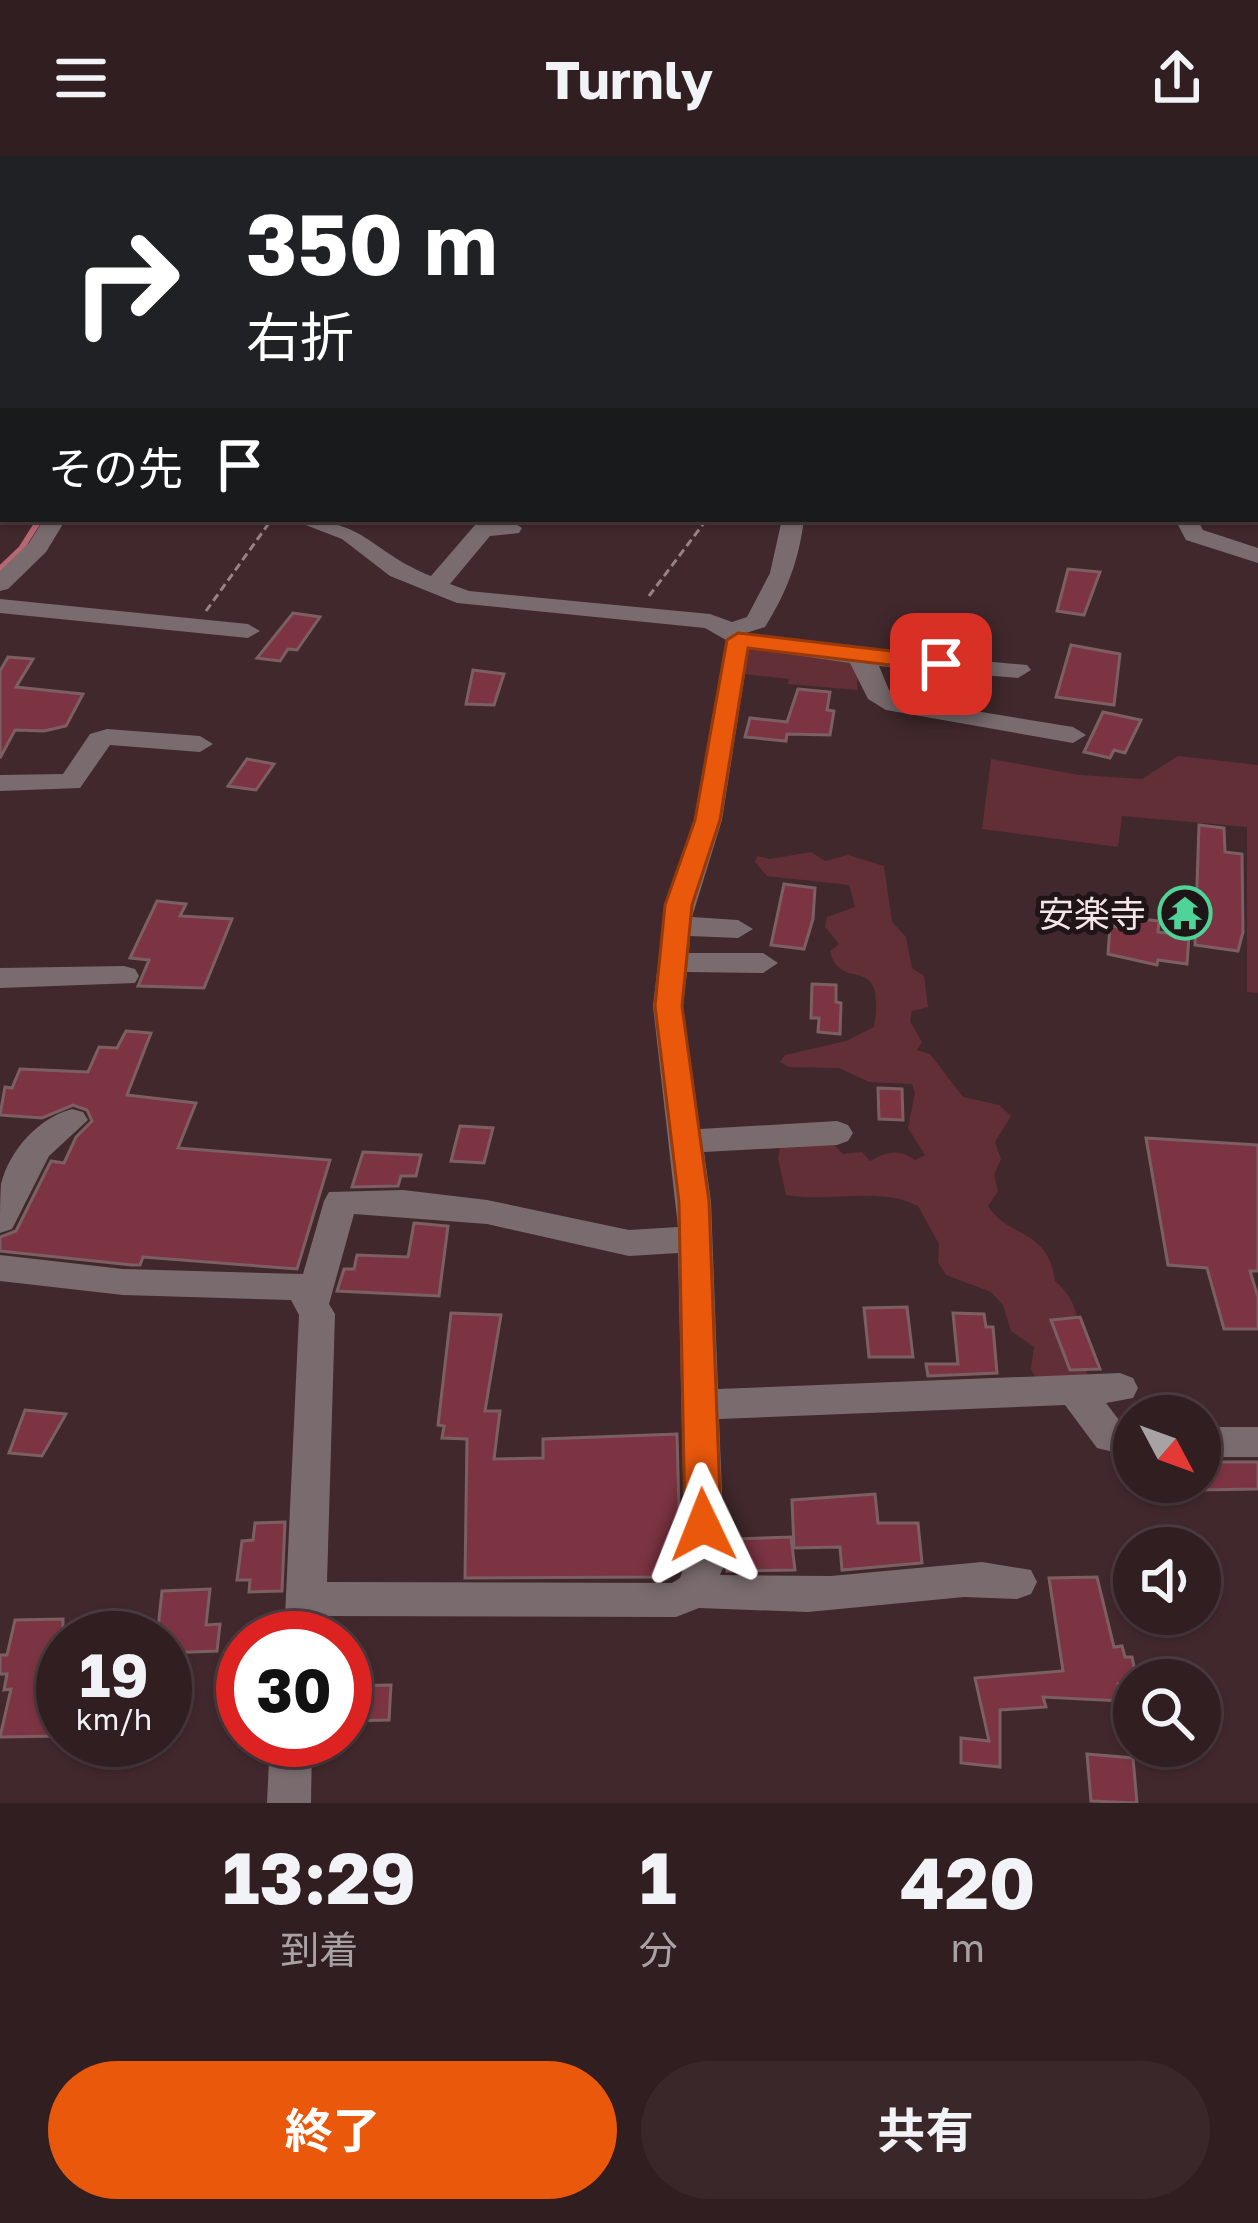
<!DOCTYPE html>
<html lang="ja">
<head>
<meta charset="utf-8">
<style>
  body { margin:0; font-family:"Golos Text","Noto Sans JP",sans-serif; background:#39272a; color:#f1f3f6; height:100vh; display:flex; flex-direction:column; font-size:45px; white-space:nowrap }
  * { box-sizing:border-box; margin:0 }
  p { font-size:39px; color:#a8a2a5 }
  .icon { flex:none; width:66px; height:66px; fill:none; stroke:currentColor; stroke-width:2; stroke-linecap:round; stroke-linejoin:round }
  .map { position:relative; height:1647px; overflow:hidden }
  .details { display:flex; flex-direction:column; background:#311e21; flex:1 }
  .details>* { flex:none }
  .top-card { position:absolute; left:0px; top:0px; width:1260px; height:366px; box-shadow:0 3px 9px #0004,0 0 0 3px #4c3c3f; background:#202124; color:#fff; overflow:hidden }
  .needle { width:78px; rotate:131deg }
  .buttons { position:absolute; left:1113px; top:1239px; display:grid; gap:24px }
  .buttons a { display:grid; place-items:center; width:108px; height:108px; border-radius:50%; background:#311e21; box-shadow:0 3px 9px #0004,0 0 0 3px #4c3c3f; font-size:60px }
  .speed { position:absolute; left:36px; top:1455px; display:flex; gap:24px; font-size:60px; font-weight:700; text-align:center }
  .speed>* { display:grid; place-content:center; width:156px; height:156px; border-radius:50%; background:#311e21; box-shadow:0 3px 9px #0004,0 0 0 3px #4c3c3f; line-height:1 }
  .speed small { font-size:30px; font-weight:400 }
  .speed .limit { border:18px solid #d22; background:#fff; color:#111 }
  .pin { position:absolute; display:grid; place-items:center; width:102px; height:102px; color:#fff; margin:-51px; border-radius:24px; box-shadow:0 6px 18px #0006 }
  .me { position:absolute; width:132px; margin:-66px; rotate:358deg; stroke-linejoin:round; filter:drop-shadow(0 0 9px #0008) }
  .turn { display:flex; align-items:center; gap:42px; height:252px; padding:0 48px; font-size:54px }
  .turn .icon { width:156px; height:156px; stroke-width:2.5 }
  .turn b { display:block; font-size:84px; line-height:102px }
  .then { display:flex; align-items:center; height:114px; padding:0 48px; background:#0003; gap:24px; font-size:45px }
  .eta { display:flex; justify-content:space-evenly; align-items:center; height:204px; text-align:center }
  .eta b { font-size:72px; font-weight:700; line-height:84px }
  .primary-button { display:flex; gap:24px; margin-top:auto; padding:24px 48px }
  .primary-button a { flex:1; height:138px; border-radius:72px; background:#ea580c; color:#fff; font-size:48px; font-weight:700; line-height:138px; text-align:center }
  .primary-button a+a { background:#39272a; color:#f1f3f6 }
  header { display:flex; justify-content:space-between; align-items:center; height:156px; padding:0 48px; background:#311e21; font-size:54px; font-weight:700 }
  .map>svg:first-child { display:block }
  .green { fill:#622f37 }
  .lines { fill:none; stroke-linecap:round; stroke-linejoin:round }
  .stream { stroke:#b66773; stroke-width:6 }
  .building { fill:#7d3442; stroke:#7b5f62; stroke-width:3 }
  .path { stroke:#978285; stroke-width:3; stroke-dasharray:8 4.5; stroke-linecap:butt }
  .minor { fill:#7a6c6e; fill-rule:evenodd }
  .route { fill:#ea580c; stroke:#983908; stroke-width:3 }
  .labels { text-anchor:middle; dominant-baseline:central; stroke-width:10; stroke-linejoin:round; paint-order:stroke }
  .poi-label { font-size:36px; fill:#f6e5e7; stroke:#201516; text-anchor:end }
</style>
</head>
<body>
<header><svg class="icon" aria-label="menu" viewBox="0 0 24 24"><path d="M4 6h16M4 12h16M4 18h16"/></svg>Turnly<svg class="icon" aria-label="share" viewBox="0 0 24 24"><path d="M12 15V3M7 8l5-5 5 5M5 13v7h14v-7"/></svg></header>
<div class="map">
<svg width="1258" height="1647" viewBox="0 0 1258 1647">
  <rect width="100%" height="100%" fill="#41282c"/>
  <g class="green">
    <path d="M748,490L847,506L857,510V534L788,528L789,523L743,518Z"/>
    <path d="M1178,600L1258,609V837L1247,836V671L1122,660L1118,691L982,673L991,603L1080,619L1142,623Z"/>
    <path d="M811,696L825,705L848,699L884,710L892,766L906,781L912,812L924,820L928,851L912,855L910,865L922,886L917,894L930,898L963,941L999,949L1011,960L995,986L1001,1003L994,1019L998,1035L988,1050C1008,1082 1049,1073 1055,1125C1090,1156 1071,1179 1087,1217L1083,1225H1037L1031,1213L1034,1191L1011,1175L1003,1149L991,1136L946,1119L938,1106L939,1088L918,1050C879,1030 829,1047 786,1039L778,1002L781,987L834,989L843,998L862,996L870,1005C887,996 898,992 915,1004L925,999L908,972L915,937L912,928L869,926L839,912L789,911L780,906L785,899L846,885L874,871C887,792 840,839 830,795L839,788L825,771L827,761L855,751L849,729L767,720L755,706L757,700L770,703Z"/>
  </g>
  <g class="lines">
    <path class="stream" d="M0,413L21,393L40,363"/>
  </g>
  <g class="building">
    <path d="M1068,413L1100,416L1084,459L1057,455Z"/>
    <path d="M293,457L320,461L297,494L288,493L280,505L257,502Z"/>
    <path d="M1071,489L1120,498L1114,549L1056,541Z"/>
    <path d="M8,501L33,503L16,531L83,538L66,570L44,575L15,574L0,602V515Z"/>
    <path d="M473,514L504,518L494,549L466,548Z"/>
    <path d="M798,533L830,536L827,554L834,555L830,579L787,578L786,585L745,581L750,562L787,566Z"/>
    <path d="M1103,556L1141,564L1125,597L1114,594L1110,602L1084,596Z"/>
    <path d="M247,603L274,608L256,634L228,630Z"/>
    <path d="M1199,669L1224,672L1225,696L1242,698L1243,776L1238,795L1195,789Z"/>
    <path d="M784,728L815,732L813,763L804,793L771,789Z"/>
    <path d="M157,745L186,748L180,760L232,763L204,832L138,830L149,804L130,802Z"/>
    <path d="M1133,762L1159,765L1158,776L1189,780L1187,808L1158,804L1157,809L1108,798L1110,770L1133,773Z"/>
    <path d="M812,828L836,829V846L841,847L840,878L818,876L819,862H811Z"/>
    <path d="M126,875L151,877L127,939L196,947L178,992L330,1004L297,1113L143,1101L140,1109H132L0,1095V1081L16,1075L51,1005L64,1007L76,981L92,965L87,954L73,949L42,962L0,959L5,931L12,932L20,913L88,916L99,891L117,892Z"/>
    <path d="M878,932L902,933L903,964L879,963Z"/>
    <path d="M460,970L493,972L484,1007L451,1005Z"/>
    <path d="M1146,982L1258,989V1115H1250L1258,1141V1173H1224L1207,1112L1168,1109Z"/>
    <path d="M363,996L421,999L416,1020H401L398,1030L352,1031Z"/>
    <path d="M414,1067L448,1070L439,1140L337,1135L344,1113H354L357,1099L408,1101Z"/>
    <path d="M907,1151L913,1201H869L864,1152Z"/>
    <path d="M451,1157L501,1159L485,1255H500L494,1303L543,1302V1283L677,1278L680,1394H663L664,1421L465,1422L467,1283L442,1282L444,1270L438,1269Z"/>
    <path d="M953,1157L984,1158L986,1171H993L997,1217L928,1220L926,1208H958Z"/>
    <path d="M1080,1161L1100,1213L1070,1214L1051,1164Z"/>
    <path d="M25,1254L66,1258L42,1300L9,1297Z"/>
    <path d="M1200,1306H1258V1333L1200,1334Z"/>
    <path d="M875,1338L878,1367H918L922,1407L842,1414L840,1391L794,1392L792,1344Z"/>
    <path d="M285,1366L282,1435L249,1436L250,1424H237L242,1385L253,1384L255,1367Z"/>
    <path d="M791,1381L795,1414L727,1415L729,1396H735V1383Z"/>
    <path d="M1097,1421L1114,1491L1122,1490L1125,1501H1132L1137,1524L1118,1528L1121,1545L1043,1541L1046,1551L1000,1554V1611L961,1607V1582L989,1585L975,1522L1063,1515L1049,1422Z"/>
    <path d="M210,1433L206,1469L220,1468L217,1495L165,1497V1482H157L162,1435Z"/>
    <path d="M63,1463V1580L0,1581L11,1533L4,1534L7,1518H0V1499H7L15,1464Z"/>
    <path d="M391,1529L389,1564L345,1565V1530Z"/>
    <path d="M1087,1598L1133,1602L1137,1647L1091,1645Z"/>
  </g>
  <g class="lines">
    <g class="path">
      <path d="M862,0L867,3"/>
      <path d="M1056,0L1065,3"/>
      <path d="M1156,3L1163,0"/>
      <path d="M649,440L707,363"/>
      <path d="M206,455L272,363"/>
    </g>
    <g class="minor">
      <path d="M0,13L3,14V24L0,23Z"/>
      <rect x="0" y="130" width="3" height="12"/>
      <path d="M44,363H66L46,396L8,433L0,435V415L29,387Z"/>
      <path d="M290,363C368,363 368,395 431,420L475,369L511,365L522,372L519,377L490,380L450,428L469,435L710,458L732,466L747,461L770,417L782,363H804C799,404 787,436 765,471L746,477L858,494L1027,509L1031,514L1018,522L879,510L889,534L902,543L1073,571L1086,579L1073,587L886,554L868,543L850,507L749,492L722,664L692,761L738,764L753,773L738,782L690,780L689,797H763L778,807L763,817L687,816L683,850L700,973L837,965L848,969L853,977L848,985L837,989L704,996L711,1046L718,1233L1120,1217L1133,1222L1138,1232L1133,1242L1106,1247L1122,1268L1134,1271V1301L1097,1292L1065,1249L719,1263L725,1408L720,1419L831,1420L982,1406L1031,1414L1037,1426L1031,1438L1017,1443L964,1441L808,1456L699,1452L676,1461L325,1460L324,1482H284L299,1159L291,1144L123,1139L0,1125V1099L123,1113L303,1118L324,1045L329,1036L403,1034L487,1044L629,1074L678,1071L653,850L665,749L694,664L726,484L705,472L457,447L390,420L342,383ZM354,1058L487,1068L629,1100L678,1097L685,1408L680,1422L672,1427L327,1426L335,1158L329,1148Z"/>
      <path d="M1175,363H1197L1203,374L1258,392V407L1186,384Z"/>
      <path d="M0,443L248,468L260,475L248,482L0,457Z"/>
      <path d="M107,573L200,580L213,588L200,596L110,589L80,632L0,635V619L63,618L90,578Z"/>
      <path d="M124,810L135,813L139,820L135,827L0,832V812Z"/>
      <path d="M72,953L83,956L88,964L49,1000L12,1073L0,1077C0,1062 0,1042 1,1028C10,993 39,962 72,953Z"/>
      <rect x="1200" y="1271" width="58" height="30"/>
      <path d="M270,1584H312L311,1647H267Z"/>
    </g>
  </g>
  <path class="route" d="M738,477L941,501L953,508L941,515L748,492L720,664L692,749L682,850L709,1046L721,1369L715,1379L703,1384L690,1379L685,1369L679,1046L655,850L665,749L695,664L727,484Z"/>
  <defs>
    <g id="temple-ring" transform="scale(2.7)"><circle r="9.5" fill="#201516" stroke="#4fd399" stroke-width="1.5"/><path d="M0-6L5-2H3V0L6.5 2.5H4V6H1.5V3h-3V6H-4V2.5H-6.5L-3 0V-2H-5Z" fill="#4fd399"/></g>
  </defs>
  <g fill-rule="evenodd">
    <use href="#temple-ring" x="1185" y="757"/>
  </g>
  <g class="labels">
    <g class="poi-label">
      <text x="1146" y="757">安楽寺</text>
    </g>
  </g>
</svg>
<div class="buttons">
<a><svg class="needle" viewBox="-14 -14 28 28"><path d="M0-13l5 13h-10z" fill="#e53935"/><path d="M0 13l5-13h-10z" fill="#a8a2a5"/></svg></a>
<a><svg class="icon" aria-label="sound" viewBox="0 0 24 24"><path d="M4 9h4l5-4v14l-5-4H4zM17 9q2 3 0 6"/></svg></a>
<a><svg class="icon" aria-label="search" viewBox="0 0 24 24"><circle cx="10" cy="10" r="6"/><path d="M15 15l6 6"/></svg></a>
</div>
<div class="speed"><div>19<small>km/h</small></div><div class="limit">30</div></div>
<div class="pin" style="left:941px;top:508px;background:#d93025"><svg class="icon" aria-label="arrive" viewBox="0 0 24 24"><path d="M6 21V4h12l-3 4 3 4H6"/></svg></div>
<svg class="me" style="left:703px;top:1369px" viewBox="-20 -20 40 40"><path d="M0-17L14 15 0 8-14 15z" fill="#ea580c" stroke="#fff" stroke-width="4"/></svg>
<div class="top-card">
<div class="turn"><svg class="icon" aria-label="right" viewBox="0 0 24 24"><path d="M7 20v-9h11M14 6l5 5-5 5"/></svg><div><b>350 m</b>右折</div></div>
<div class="then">その先<svg class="icon" aria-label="arrive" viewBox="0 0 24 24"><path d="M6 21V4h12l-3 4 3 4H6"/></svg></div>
</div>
</div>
<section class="details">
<div class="eta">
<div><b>13:29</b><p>到着</p></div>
<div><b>1</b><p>分</p></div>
<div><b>420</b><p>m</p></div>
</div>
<div class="primary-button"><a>終了</a><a>共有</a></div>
</section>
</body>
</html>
